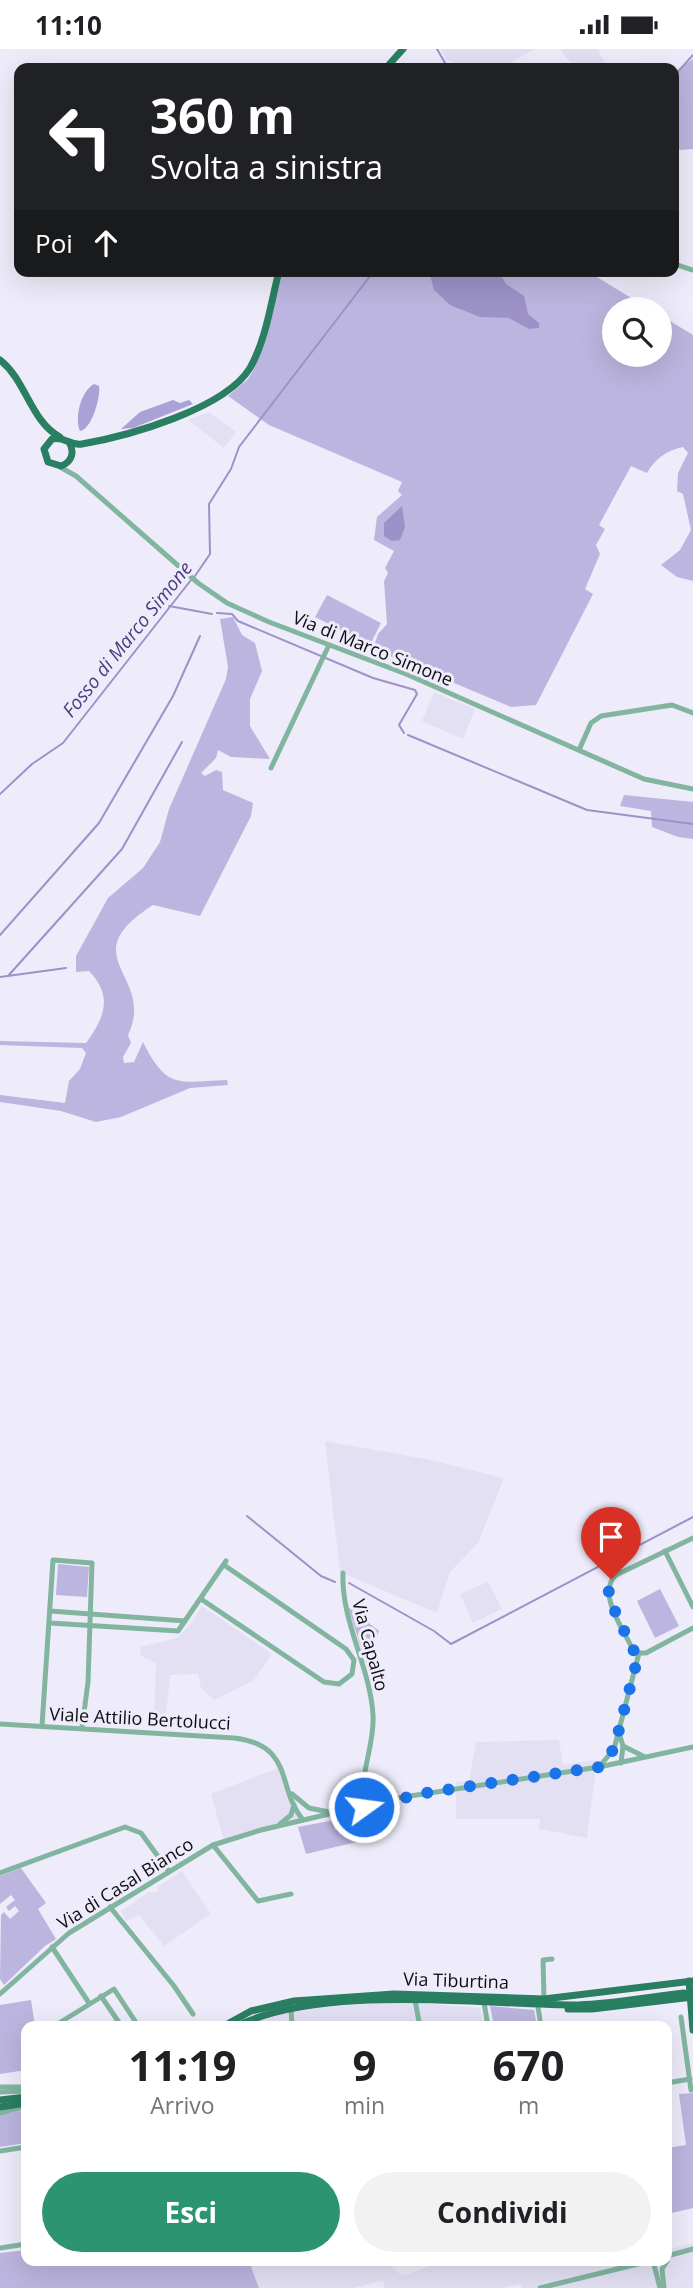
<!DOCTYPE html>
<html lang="it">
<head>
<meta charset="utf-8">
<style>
  body { margin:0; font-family:"Open Sans",sans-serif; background:#f2f2f2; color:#202124; height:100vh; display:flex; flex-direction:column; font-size:26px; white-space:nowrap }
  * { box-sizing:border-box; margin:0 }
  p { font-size:23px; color:#757577 }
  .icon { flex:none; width:38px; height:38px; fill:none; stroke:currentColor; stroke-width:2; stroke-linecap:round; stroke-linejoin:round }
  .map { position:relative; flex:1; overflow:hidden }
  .panel { position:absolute; left:21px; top:1972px; width:651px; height:245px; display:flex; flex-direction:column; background:#fff; border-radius:14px; box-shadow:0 7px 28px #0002 }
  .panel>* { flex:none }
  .hud { position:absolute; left:14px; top:14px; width:665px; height:214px; border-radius:14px; box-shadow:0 7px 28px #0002; background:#202124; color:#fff; overflow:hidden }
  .fabs { position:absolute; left:602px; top:248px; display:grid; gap:14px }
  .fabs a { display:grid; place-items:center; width:70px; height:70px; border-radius:50%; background:#fff; box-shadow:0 7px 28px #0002; font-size:35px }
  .pin { position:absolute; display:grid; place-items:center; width:60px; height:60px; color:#fff; margin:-72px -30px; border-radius:50% 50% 50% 0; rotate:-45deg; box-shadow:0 0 7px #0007 }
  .pin .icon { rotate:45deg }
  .me { position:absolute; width:77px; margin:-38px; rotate:76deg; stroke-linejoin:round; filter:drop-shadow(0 0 5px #0008) }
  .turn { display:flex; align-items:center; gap:24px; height:147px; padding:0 21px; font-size:32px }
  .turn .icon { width:91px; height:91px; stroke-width:2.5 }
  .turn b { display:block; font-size:49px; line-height:60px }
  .then { display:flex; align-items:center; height:66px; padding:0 21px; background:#0003; gap:14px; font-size:26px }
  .eta { display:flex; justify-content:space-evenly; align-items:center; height:119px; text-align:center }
  .eta b { font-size:42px; font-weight:700; line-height:49px }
  .cta { display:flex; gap:14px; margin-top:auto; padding:14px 21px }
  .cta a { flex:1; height:80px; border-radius:42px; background:#2d9472; color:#fff; font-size:28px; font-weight:700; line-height:80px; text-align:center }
  .cta a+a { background:#f2f2f2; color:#202124 }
  .status { display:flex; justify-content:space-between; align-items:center; height:49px; padding:0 35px; background:#fff; direction:ltr }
  .status svg { height:19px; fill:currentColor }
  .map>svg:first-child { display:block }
  .built { fill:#e3e0f4 }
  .green { fill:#bcb5df }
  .forest { fill:#aaa1d7 }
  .water { fill:#9c92c7 }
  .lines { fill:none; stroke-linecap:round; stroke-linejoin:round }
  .stream { stroke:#9c92c7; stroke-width:2 }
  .minor { stroke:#82b59f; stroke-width:5 }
  .major { stroke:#2a7e61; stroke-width:7 }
  .route { stroke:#1a73e8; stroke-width:12; stroke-dasharray:0 21.6 }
  .labels { text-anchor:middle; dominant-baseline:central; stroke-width:6; stroke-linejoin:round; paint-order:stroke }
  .street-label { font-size:18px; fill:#0e0d11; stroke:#eeecfa }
  .water-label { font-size:19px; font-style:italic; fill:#4d3d7e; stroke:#eeecfa }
</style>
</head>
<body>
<div class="status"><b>11:10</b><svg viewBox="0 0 49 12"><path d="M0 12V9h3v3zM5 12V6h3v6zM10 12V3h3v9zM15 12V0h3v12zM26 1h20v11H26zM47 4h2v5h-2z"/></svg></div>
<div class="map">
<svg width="693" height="2239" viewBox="0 0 693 2239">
  <rect width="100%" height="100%" fill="#eeecfa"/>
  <g class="built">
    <path d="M441,0H535L501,19H456L452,12L446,11Z"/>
    <path d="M560,0H597L605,13L595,19H575Z"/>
    <path d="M209,363L236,383L224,399L188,371Z"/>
    <path d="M434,643L475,660L463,690L422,672Z"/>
    <path d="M325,1392L431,1411L504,1429L478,1494L450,1523L437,1564L340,1523Z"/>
    <path d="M488,1533L502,1560L473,1574L460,1545Z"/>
    <path d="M202,1557L272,1605L254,1631L214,1651L201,1639L198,1625L170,1626L166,1667H154L156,1614L141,1607L140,1598L177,1589L191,1575Z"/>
    <path d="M559,1691L563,1716L597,1711L587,1789L539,1780L540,1770H456V1733L469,1732L476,1693Z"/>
    <path d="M280,1718L294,1757L303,1771L224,1792L211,1745Z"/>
    <path d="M182,1822L211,1865L164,1897L139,1866L126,1872L121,1862L149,1843L158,1842L157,1838Z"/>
    <path d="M397,1952L480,1959L483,1977L246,1978L273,1963Z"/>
    <path d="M693,2194V2239H521V2235L503,2239H385L383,2231L355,2239H259L251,2218L261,2212H385L400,2225L406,2226L442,2212H667V2201Z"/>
  </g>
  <g class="green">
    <path d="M693,10V100L680,101L674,94V23Z"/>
    <path d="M282,222H587L651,261H614V306H660V266L693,286V532L677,528L661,516L680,501L691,481L683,445L677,442L678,424L688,404L683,398C667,401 654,411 647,424L631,417L599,476L605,480L596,496L600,505L585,540L593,545L536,656L511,658L373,600L378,585L387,575L384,532L388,524L385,519L394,502L374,491L377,468L402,446L398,442L402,433L269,376L228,347L248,330L254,320Z"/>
    <path d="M327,546L381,574L370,596L315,568Z"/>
    <path d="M233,568L242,586L255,594L262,622L250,650V677L270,710L231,708L218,701L216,709L201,724L205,727L216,721L222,723L223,741L253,754L251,767L200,867L153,856C70,909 157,926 128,986L131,994L123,1008L124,1014L134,1013L143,993C167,1041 178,1033 227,1031L228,1036L190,1039L121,1068L96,1073L61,1062L0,1053V1046L65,1054L69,1032L80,1020L86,1004L82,999L0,996V992L86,994C105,968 113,947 89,922L76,923V907L108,849L143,819L160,793L169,760L226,630L228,618L220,570Z"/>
    <path d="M624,746L693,753V790L678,788L652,778L651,762L620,757Z"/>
    <path d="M58,1515L89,1518L87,1548L56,1546Z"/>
    <path d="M660,1540L679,1577L655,1589L637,1552Z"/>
    <path d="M348,1558L379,1582L366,1614Z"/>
    <path d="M366,1765L369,1790L306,1805L298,1778Z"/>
    <path d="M21,1819L46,1854L38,1860L56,1890L45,1897L4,1936L0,1930L1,1866L4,1863L10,1870L19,1862L15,1857L9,1862L6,1858L15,1851L11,1846L0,1855V1827Z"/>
    <path d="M31,1951L35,1977L26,1978V2021L0,2025V1956Z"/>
    <path d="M490,1957L534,1961L537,1977H494Z"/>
    <path d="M693,2044V2159L667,2165V2099L686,2096L679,2045Z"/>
    <path d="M23,2061L26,2094L0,2098V2066Z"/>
    <path d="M26,2201V2212H261L251,2218L259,2239H0V2204Z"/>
  </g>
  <g class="forest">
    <path d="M94,335L99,337C101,347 92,380 80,382C74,369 81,342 94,335Z"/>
    <path d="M173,351L180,354L189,351L193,355L133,379L121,380L140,363Z"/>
  </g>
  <g class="water">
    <path d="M429,222H499L506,235L524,247L528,265L539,274V279L529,280L509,269L480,268L450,256L434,241Z"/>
    <path d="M402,457L405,478L400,491L392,492L384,487V474Z"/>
  </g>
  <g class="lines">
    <g class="stream">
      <path d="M437,0L448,19"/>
      <path d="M674,27L693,6"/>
      <path d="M195,527L210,505L209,455L231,420L239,398L374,222"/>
      <path d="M169,557L212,565"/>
      <path d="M217,564L232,565L238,572L373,629L415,641L417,645L399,676L404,684"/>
      <path d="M408,686L587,761L693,775"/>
      <path d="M0,745L32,715L63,694L191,531"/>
      <path d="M0,886L99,774L173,647L200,587"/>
      <path d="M8,927L122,800L182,693"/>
      <path d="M0,928L66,919"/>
      <path d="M247,1467L321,1527L335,1533"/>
      <path d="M349,1534L434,1582L451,1595L693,1468"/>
    </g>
    <g class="minor">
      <path d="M674,215L693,221"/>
      <path d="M60,418L76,427L198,534L227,554L269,573L406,625L644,730L693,740"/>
      <path d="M579,701L591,674L601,667L672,656L693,664"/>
      <path d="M271,719L329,596"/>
      <path d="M665,1502L693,1558"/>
      <path d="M343,1524C341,1573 370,1617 373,1666C375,1697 358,1727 364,1758"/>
      <path d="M201,1550L324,1633L339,1635L352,1625L354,1611L346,1600L224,1516"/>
      <path d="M50,1562L185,1572"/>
      <path d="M50,1574L178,1582L226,1512"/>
      <path d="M639,1604L633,1601C624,1581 596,1544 616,1526L693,1489"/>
      <path d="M639,1604H646L693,1579"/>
      <path d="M0,1675L234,1689C295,1696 276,1739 303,1771"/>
      <path d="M42,1677L53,1511L92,1514L88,1633L82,1679"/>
      <path d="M619,1684L623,1697L621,1714"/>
      <path d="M623,1697L643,1707"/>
      <path d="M599,1718L614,1700L639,1604"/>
      <path d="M292,1745L309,1759L329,1763"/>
      <path d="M280,1775L291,1766L294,1756"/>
      <path d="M213,1796L258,1852L291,1845"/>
      <path d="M0,1824L125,1778L141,1784L168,1821"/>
      <path d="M110,1858L174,1937L193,1965"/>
      <path d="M52,1898L89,1954"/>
      <path d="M0,1945L69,1884L213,1796L261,1781L397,1749L599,1718L693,1698"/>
      <path d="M101,1947L120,1975"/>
      <path d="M544,1950L543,1911L552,1910"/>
      <path d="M415,1951L420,1978"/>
      <path d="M484,1953L488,1978"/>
      <path d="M538,1958L541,1978"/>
      <path d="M291,1959L292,1978"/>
      <path d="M681,1968L691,2041"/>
      <path d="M56,1976L114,1940L135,1972"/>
      <path d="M667,2034L690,2030"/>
      <path d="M0,2038H26"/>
      <path d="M0,2043L26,2042"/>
      <path d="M0,2064L26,2057"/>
      <path d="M0,2102L26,2098"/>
      <path d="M0,2199L26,2195"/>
      <path d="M667,2207L693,2200"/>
      <path d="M653,2212L660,2239"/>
      <path d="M540,2239L650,2212"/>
      <path d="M664,2239L662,2220L667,2212"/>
    </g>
    <g class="major">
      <path d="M386,19L403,0"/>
      <path d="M0,311C26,331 31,373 60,388"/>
      <path d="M69,393C75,403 72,413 61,417L48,413L44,400L52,390C64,387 70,397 82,395C128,387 225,360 250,319C266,291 271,253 279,222"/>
      <path d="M689,1932L693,1981"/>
      <path d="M568,1960H592L693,1948"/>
      <path d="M222,1978L251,1962L294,1952L394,1945L544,1950L693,1932"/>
      <path d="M235,1978C322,1934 481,1956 578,1956C613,1955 649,1948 684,1944"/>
      <path d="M0,2051L26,2048"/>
      <path d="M0,2058L26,2054"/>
    </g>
  </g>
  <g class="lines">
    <path class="route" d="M364,1758L431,1743L599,1718L614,1700L639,1604L633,1601L608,1547L611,1530"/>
  </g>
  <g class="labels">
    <g class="street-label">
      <text transform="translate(373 599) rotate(22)">Via di Marco Simone</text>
      <text transform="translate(371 1596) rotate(75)">Via Capalto</text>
      <text transform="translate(140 1669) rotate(3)">Viale Attilio Bertolucci</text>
      <text transform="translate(125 1834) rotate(-32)">Via di Casal Bianco</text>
      <text transform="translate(456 1931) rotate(2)">Via Tiburtina</text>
    </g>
    <g class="water-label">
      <text transform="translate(127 590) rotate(-51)">Fosso di Marco Simone</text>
    </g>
  </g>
</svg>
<div class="fabs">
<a><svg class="icon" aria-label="search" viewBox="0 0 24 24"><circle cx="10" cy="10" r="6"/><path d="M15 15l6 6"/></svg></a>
</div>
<div class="pin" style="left:611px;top:1530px;background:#d93025"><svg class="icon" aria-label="arrive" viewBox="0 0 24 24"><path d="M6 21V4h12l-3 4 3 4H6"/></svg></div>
<svg class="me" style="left:364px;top:1758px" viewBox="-20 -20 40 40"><circle r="17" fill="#1a73e8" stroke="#fff" stroke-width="3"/><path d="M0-11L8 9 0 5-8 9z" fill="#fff"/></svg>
<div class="hud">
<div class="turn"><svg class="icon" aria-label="left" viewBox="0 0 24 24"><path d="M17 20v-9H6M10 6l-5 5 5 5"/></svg><div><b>360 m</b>Svolta a sinistra</div></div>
<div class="then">Poi<svg class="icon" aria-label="ahead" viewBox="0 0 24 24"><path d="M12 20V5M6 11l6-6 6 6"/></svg></div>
</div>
<section class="panel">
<div class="eta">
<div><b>11:19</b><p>Arrivo</p></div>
<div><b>9</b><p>min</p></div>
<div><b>670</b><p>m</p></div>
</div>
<div class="cta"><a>Esci</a><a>Condividi</a></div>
</section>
</div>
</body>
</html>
